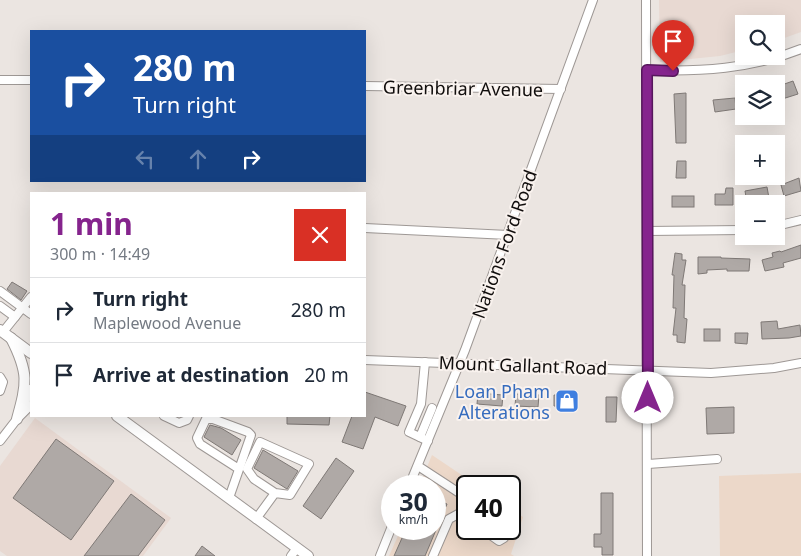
<!DOCTYPE html>
<html lang="en">
<head>
<meta charset="utf-8">
<style>
  body { margin:0; font-family:"Noto Sans",sans-serif; background:#f2f2f3; color:#1f2937; height:100vh; display:flex; flex-direction:column; font-size:19px; white-space:nowrap }
  * { box-sizing:border-box; margin:0 }
  p { font-size:16px; color:#747a83 }
  .icon { flex:none; width:28px; height:28px; fill:none; stroke:currentColor; stroke-width:2; stroke-linecap:round; stroke-linejoin:round }
  .map { position:relative; flex:1; overflow:hidden }
  .side { position:absolute; left:30px; top:192px; width:336px; height:225px; display:flex; flex-direction:column; background:#fff; border-radius:0px; box-shadow:0 5px 20px #0002 }
  .side>* { flex:none }
  .top-card { position:absolute; left:30px; top:30px; width:336px; height:152px; border-radius:0px; box-shadow:0 5px 20px #0002; background:#1a4fa0; color:#fff; overflow:hidden }
  .buttons { position:absolute; left:735px; top:15px; display:grid; gap:10px }
  .buttons a { display:grid; place-items:center; width:50px; height:50px; border-radius:0px; background:#fff; box-shadow:0 5px 20px #0002; font-size:25px }
  .speed { position:absolute; left:381px; top:475px; display:flex; gap:10px; font-size:25px; font-weight:700; text-align:center }
  .speed>* { display:grid; place-content:center; width:65px; height:65px; border-radius:50%; background:#fff; box-shadow:0 5px 20px #0002; line-height:1 }
  .speed small { font-size:12px; font-weight:400 }
  .speed .limit { border:2px solid #111; border-radius:8px; background:#fff; color:#111 }
  .pin { position:absolute; display:grid; place-items:center; width:42px; height:42px; color:#fff; margin:-51px -21px; border-radius:50% 50% 50% 0; rotate:-45deg; box-shadow:0 0 5px #0007 }
  .pin .icon { rotate:45deg }
  .me { position:absolute; width:55px; margin:-28px; rotate:0deg; stroke-linejoin:round; filter:drop-shadow(0 0 4px #0008) }
  .turn { display:flex; align-items:center; gap:18px; height:105px; padding:0 20px; font-size:22px }
  .turn .icon { width:65px; height:65px; stroke-width:2.5 }
  .turn b { display:block; font-size:35px; line-height:42px }
  .lanes { display:flex; align-items:center; height:48px; padding:0 20px; background:#0003; justify-content:center; gap:25px; direction:ltr }
  .lanes .off { opacity:.35 }
  .round { display:grid; place-items:center; flex:none; width:52px; height:52px; border-radius:0px; background:#f2f2f3 }
  .summary { display:flex; align-items:center; justify-content:space-between; height:85px; padding:0 20px }
  h1 { font-size:30px; font-weight:700; line-height:38px; color:#85248d }
  ul { padding:0; list-style:none }
  li { display:flex; align-items:center; gap:15px; height:65px; padding:0 20px; border-top:1px solid #e0e1e3 }
  li div { flex:1 }
  li b { display:block; font-size:19px }
  li em { font-style:normal }
  .map>svg:first-child { display:block }
  .commercial { fill:#ecd8c9 }
  .built { fill:#e8d9d2 }
  .building { fill:#afa9a6; stroke:#7f7976 }
  .lines { fill:none; stroke-linecap:round; stroke-linejoin:round }
  .minor-casing { stroke:#9e9895; stroke-width:10 }
  .major-casing { stroke:#9e9895; stroke-width:12 }
  .minor { stroke:#fff; stroke-width:8 }
  .major { stroke:#fff; stroke-width:10 }
  .route-casing { stroke:#56175c; stroke-width:12 }
  .route { stroke:#85248d; stroke-width:9 }
  .labels { text-anchor:middle; dominant-baseline:central; stroke-width:4; stroke-linejoin:round; paint-order:stroke }
  .street-label { font-size:18px; fill:#100d0c; stroke:#f9f2ee }
  .shop-label { font-size:18px; fill:#366cbe; stroke:#f9f2ee; text-anchor:end }
</style>
</head>
<body>
<div class="map">
<svg width="801" height="556" viewBox="0 0 801 556">
  <rect width="100%" height="100%" fill="#ebe5e1"/>
  <g class="commercial">
    <path d="M432,455L478,486H468V529H510V508L523,517L511,554L514,556H389L401,529H435V486H419Z"/>
    <path d="M801,473V556H720L719,476Z"/>
  </g>
  <g class="built">
    <path d="M659,0H801V32L776,41V24H744V50L720,56L660,62Z"/>
    <path d="M35,418L171,518L143,556H7L0,551V466Z"/>
  </g>
  <g class="building">
    <path d="M793,81L798,94L779,100L776,87Z"/>
    <path d="M686,93V143H676L674,94Z"/>
    <path d="M735,98L736,109L715,112L713,100Z"/>
    <path d="M677,161H686V178H676Z"/>
    <path d="M799,178L801,191L784,196L781,185Z"/>
    <path d="M767,187L769,198L747,203L745,191Z"/>
    <path d="M726,188H733V205H715V194H725Z"/>
    <rect x="672" y="196" width="22" height="11"/>
    <path d="M801,245V258L783,263L784,267L765,271L762,260L773,257L772,253L780,251L781,252Z"/>
    <path d="M675,253L682,254V260H686L682,285H685L684,318L687,319L685,343L677,342V335H673L676,308H673L674,275H672Z"/>
    <path d="M698,257H721V258L750,259L749,271H727V269L707,270V273L698,274Z"/>
    <path d="M12,282L27,291L21,300L7,289Z"/>
    <path d="M777,321L778,329L800,325L801,336L789,338L762,339L761,322Z"/>
    <rect x="704" y="329" width="16" height="12"/>
    <path d="M735,333H748L747,344L735,343Z"/>
    <path d="M365,392L406,406L398,426L375,417L363,449L342,442L352,416H365Z"/>
    <path d="M478,393L503,395L502,406L477,404Z"/>
    <path d="M516,394L539,395L538,407L515,406Z"/>
    <path d="M554,395L577,396V407L554,406Z"/>
    <path d="M606,397H617L616,422H606Z"/>
    <path d="M734,407V433L707,434L706,408Z"/>
    <path d="M287,416H330L329,425L287,424Z"/>
    <path d="M210,425L221,428L241,440L232,455L204,437Z"/>
    <path d="M56,439L114,481L71,540L13,498Z"/>
    <path d="M263,450L298,471L287,489L254,468Z"/>
    <path d="M336,458L354,471L321,519L303,506Z"/>
    <path d="M601,493H613V555H602V547H594V534H601Z"/>
    <path d="M131,494L165,520L138,556H84Z"/>
    <path d="M435,499L447,504L425,556H394L406,529H435Z"/>
    <path d="M202,546L215,556H195Z"/>
  </g>
  <g class="lines">
    <g class="minor-casing">
      <g id="minor">
        <path d="M646,0L647,556"/>
        <path d="M647,70C699,72 752,69 801,49"/>
        <path d="M0,80H31"/>
        <path d="M365,86L561,89"/>
        <path d="M776,226L801,220"/>
        <path d="M365,228L508,235"/>
        <path d="M647,231L744,230"/>
        <path d="M0,291L31,314"/>
        <path d="M0,306L15,317"/>
        <path d="M3,332L31,297"/>
        <path d="M365,360L711,373L774,368L801,363"/>
        <path d="M425,362L421,404L409,432L428,441"/>
        <path d="M0,377L3,382L0,391"/>
        <path d="M24,404L31,389"/>
        <path d="M164,416L179,423L187,420L189,416"/>
        <path d="M420,437L432,408"/>
        <path d="M0,441L17,419L31,405"/>
        <path d="M648,464L717,459"/>
        <path d="M418,466L467,498L460,513L449,519L433,556"/>
        <path d="M409,486L465,350L593,0"/>
        <path d="M229,498L251,435L248,432L213,419H206L197,438L200,444L239,469"/>
        <path d="M256,519L275,493L290,495L309,464L260,442L247,469L254,479L275,493"/>
        <path d="M482,529L499,541L504,538L509,529"/>
        <path d="M291,556L297,548"/>
        <path d="M380,556L392,526"/>
      </g>
    </g>
    <g class="major-casing">
      <g id="major">
        <path d="M0,330L31,353"/>
        <path d="M11,338C29,373 27,383 17,419"/>
        <path d="M117,416L308,556"/>
      </g>
    </g>
    <use href="#minor" class="minor"/>
    <use href="#major" class="major"/>
  </g>
  <g class="lines">
    <g class="route-casing">
      <path id="route" d="M648,398L647,70L673,71"/>
    </g>
    <use href="#route" class="route"/>
  </g>
  <defs>
    <g id="shop-square" transform="scale(1.25)"><rect x="-9" y="-9" width="18" height="18" rx="4" fill="#3f7fe0" stroke="#f9f2ee"/><path d="M-5-2.5h2.3a2.7 3.5 0 0 1 5.4 0H5L5.5 6h-11ZM-1.5-2.5h3a1.5 2.3 0 0 0-3 0Z" fill="#fff"/></g>
  </defs>
  <g fill-rule="evenodd">
    <use href="#shop-square" x="567" y="401"/>
  </g>
  <g class="labels">
    <g class="street-label">
      <text transform="translate(463 88) rotate(1)">Greenbriar Avenue</text>
      <text transform="translate(504 244) rotate(-70)">Nations Ford Road</text>
      <text transform="translate(523 365) rotate(2)">Mount Gallant Road</text>
    </g>
    <g class="shop-label">
      <text x="550" y="391">Loan Pham<tspan x="550" dy="21">Alterations</tspan></text>
    </g>
  </g>
</svg>
<div class="buttons">
<a><svg class="icon" aria-label="search" viewBox="0 0 24 24"><circle cx="10" cy="10" r="6"/><path d="M15 15l6 6"/></svg></a>
<a><svg class="icon" aria-label="layers" viewBox="0 0 24 24"><path d="M12 4l9 5-9 5-9-5zM3 14l9 5 9-5"/></svg></a>
<a>+</a>
<a>−</a>
</div>
<div class="speed"><div>30<small>km/h</small></div><div class="limit">40</div></div>
<div class="pin" style="left:673px;top:71px;background:#d93025"><svg class="icon" aria-label="arrive" viewBox="0 0 24 24"><path d="M6 21V4h12l-3 4 3 4H6"/></svg></div>
<svg class="me" style="left:648px;top:398px" viewBox="-20 -20 40 40"><circle r="19" fill="#fff"/><path d="M0-13L10 11 0 6-10 11z" fill="#85248d"/></svg>
<div class="top-card">
<div class="turn"><svg class="icon" aria-label="right" viewBox="0 0 24 24"><path d="M7 20v-9h11M14 6l5 5-5 5"/></svg><div><b>280 m</b>Turn right</div></div>
<div class="lanes"><svg class="icon off" aria-label="left" viewBox="0 0 24 24"><path d="M17 20v-9H6M10 6l-5 5 5 5"/></svg><svg class="icon off" aria-label="ahead" viewBox="0 0 24 24"><path d="M12 20V5M6 11l6-6 6 6"/></svg><svg class="icon" aria-label="right" viewBox="0 0 24 24"><path d="M7 20v-9h11M14 6l5 5-5 5"/></svg></div>
</div>
<section class="side">
<div class="summary"><div><h1>1 min</h1><p>300 m · 14:49</p></div><a class="round" style="background:#d93025;color:#fff"><svg class="icon" aria-label="close" viewBox="0 0 24 24"><path d="M6 6l12 12M18 6L6 18"/></svg></a></div>
<ul>
<li><svg class="icon" aria-label="right" viewBox="0 0 24 24"><path d="M7 20v-9h11M14 6l5 5-5 5"/></svg><div><b>Turn right</b><p>Maplewood Avenue</p></div><em>280 m</em></li>
<li><svg class="icon" aria-label="arrive" viewBox="0 0 24 24"><path d="M6 21V4h12l-3 4 3 4H6"/></svg><div><b>Arrive at destination</b></div><em>20 m</em></li>
</ul>
</section>
</div>
</body>
</html>
